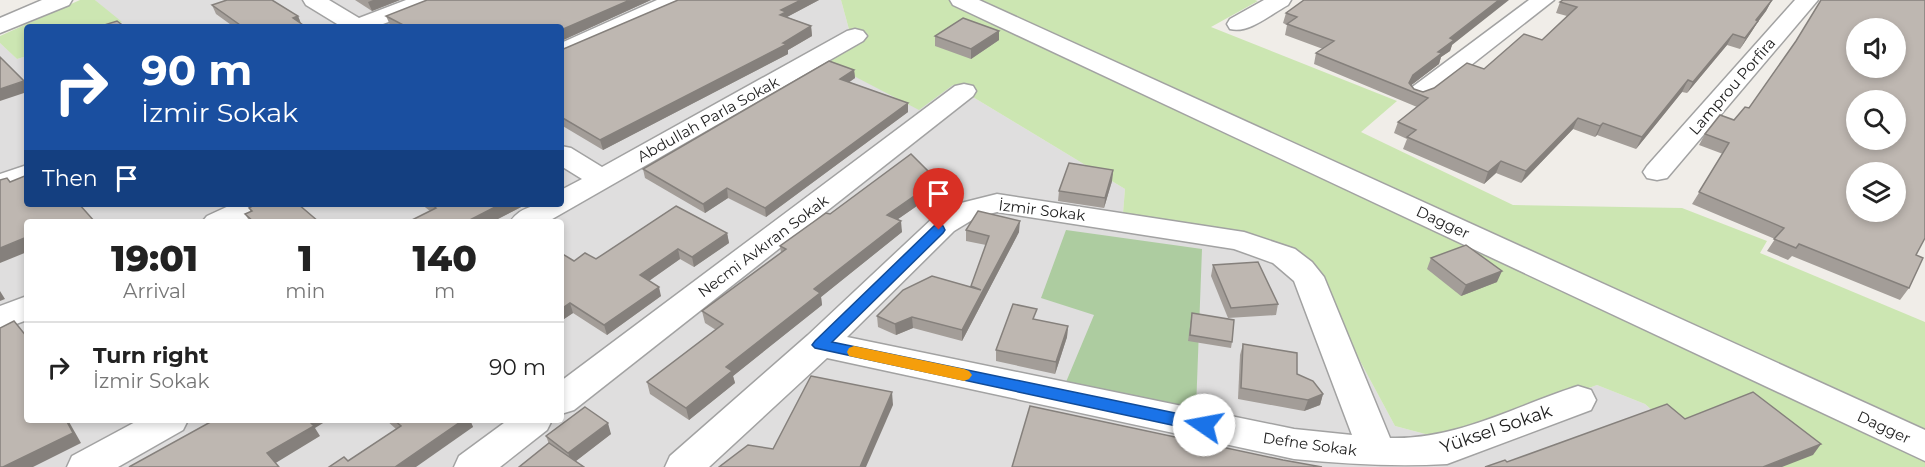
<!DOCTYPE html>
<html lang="en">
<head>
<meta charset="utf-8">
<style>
  body { margin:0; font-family:Montserrat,sans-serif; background:#f6f6f6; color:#222; height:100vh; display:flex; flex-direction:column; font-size:22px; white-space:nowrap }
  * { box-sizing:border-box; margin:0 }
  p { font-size:20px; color:#767676 }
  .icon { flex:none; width:33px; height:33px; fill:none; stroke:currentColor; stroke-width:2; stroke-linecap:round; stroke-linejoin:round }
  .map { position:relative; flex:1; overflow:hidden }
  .sheet { position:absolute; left:24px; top:219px; width:540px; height:204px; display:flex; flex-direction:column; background:#fff; border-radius:6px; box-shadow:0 3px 9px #0003 }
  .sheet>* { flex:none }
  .top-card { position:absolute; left:24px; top:24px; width:540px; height:183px; border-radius:6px; box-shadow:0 3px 9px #0003; background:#1a4fa0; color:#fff; overflow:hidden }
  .fabs { position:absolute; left:1846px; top:18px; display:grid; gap:12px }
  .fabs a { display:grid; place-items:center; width:60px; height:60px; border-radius:50%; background:#fff; box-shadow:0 3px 9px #0003; font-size:30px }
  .pin { position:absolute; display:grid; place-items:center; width:51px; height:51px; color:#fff; margin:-62px -26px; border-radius:50% 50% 50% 0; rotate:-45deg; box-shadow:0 0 6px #0007 }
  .pin .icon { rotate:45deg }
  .me { position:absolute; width:66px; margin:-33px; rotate:282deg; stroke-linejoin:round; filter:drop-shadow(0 0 4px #0008) }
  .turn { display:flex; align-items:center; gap:21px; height:126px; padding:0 18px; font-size:27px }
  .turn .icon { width:78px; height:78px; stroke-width:2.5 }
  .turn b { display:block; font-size:42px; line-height:51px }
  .then { display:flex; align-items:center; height:57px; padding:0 18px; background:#0003; gap:12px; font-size:22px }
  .eta { display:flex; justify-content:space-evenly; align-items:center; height:102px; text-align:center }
  .eta b { font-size:36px; font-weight:800; line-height:42px }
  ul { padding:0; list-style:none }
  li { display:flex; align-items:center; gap:18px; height:90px; padding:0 18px; border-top:2px solid #e0e0e0 }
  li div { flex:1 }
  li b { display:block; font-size:22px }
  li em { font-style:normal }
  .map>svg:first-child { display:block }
  .residential { fill:#dfdede; fill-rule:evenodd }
  .grass { fill:#cce6b2 }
  .forest { fill:#adcca0 }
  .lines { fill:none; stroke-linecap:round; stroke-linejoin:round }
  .minor-casing { stroke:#a2a2a2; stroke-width:3 }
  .minor { fill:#fff; fill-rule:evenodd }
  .wall { fill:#a39d98 }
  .shaded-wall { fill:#85807c }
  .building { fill:#beb7b1; stroke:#85807c; stroke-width:1.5; fill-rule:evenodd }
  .route { fill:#1a73e8; stroke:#114b97; stroke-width:1.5 }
  .slow { fill:#f59e0b }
  .labels { text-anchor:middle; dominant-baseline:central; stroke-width:4.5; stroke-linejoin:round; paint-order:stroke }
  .street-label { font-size:15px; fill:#212121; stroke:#fff }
  .near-street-label { font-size:18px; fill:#212121; stroke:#fff }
</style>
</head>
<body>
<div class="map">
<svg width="1925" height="467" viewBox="0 0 1925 467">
  <rect width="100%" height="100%" fill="#f0ede8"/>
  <path class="residential" d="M95,0H841L850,33L953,85L1125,189L1123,213L1255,236L1302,253L1395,426L1448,440L1597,385L1645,404L1715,467H0V43L17,59L27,56V204H561V27H109L121,22ZM27,222H561V420H27Z"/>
  <g class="grass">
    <path d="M80,0H95L122,22L109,27H27V56L17,59L0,43V36Z"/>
    <path d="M841,0H1255L1258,1L1211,27L1397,101L1361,132L1513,205L1682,208L1767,241L1760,253L1925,322V467H1715L1645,404L1597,385L1448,440L1395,426L1302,253L1255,236L1123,213L1125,189L953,85L919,110L825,61L850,33Z"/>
  </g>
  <path class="forest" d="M1066,230L1202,249L1196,409L1066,382L1094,315L1041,298Z"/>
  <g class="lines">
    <g class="minor-casing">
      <g id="minor">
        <path d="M42,0H72L69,5L0,33V18Z"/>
        <path d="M303,0H329L359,18L406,0H437L434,5L375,27H342L306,5Z"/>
        <path d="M657,0H686L683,5L561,59V43Z"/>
        <path d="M950,0H979L1925,430V461L953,5Z"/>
        <path d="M1264,0H1291L1288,5C1271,14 1249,34 1230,29L1227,24L1230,19Z"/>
        <path d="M1529,0H1554L1429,98L1420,101L1411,98L1407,93L1411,88Z"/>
        <path d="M1795,0H1818L1667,178L1657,180L1647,178L1643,172L1647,166Z"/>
        <path d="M855,29L863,31L867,36L863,41L547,222H510C522,204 542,204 561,204V190L582,179L561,166V146L571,148L602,167L847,31Z"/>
        <path d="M964,84L973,86L976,91L973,96L574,410L561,414V381L955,86Z"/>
        <path d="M27,165V183L0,192V174Z"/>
        <path d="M997,194L1244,232L1295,249L1312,262L1324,277L1390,438C1457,440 1515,406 1578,386L1591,390L1596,400L1591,410L1447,464C1396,467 1345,464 1294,459L827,358L709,467H665L670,456L808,335L934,217L957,204ZM997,212L1234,249L1273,263L1294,281L1352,435L1294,429L847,337L954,231L977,217Z"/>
        <path d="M233,204H271C257,226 225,222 202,222L207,216Z"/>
        <path d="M27,296V320L0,330V306Z"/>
        <path d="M139,420H188L183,430L118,467H67L72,456Z"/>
        <path d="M508,420H552L547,430L500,467H454L459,456Z"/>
      </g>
    </g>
    <use href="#minor" class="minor"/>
  </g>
  <g class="wall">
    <path d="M355,0H400L372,11Z"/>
    <path d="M651,0L561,41V27H393L390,25L386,16Z"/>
    <path d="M678,0H819L787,17L811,26L812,36L788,50V54L603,150L561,125V50Z"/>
    <path d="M1772,0L1766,11L1757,23L1752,31L1740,49L1727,45L1687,93L1682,92L1636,149L1597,135L1595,137L1573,129L1521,183L1496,173L1484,184L1403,149L1407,139L1394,133L1398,122L1417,107L1314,64L1316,53L1323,49L1285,35L1287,25L1283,23L1286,13L1452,45L1450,51L1441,57L1439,64L1411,85L1414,89L1423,92L1484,69L1542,40L1567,16L1556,13L1560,2Z"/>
    <path d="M212,5L298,16L301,24L306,27H234L216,14Z"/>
    <path d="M935,36L999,40L971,59L935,46Z"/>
    <path d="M1796,41L1916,255L1909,288L1900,300L1792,256L1788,260L1767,251L1775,239L1692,204L1723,154L1699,145L1705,134L1734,120L1749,108Z"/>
    <path d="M854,70L855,78L849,82L908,103V112L766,217L728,198L705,213L645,178L643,169Z"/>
    <path d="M1113,170L1112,181L1104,208L1058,201L1059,191Z"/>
    <path d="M937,180V192L898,219L902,232L821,297L822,305L733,376L735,383L689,420L650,394L647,382L716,330L705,323L702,311L781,253L780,246L830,214Z"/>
    <path d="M421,204H527L492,222L430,211Z"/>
    <path d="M249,208L319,222H250L245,214L251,212Z"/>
    <path d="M966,230L1019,232L962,341L913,328L896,335L878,327L877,316L971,287L986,245L966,241Z"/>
    <path d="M727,233L729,243L694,267L680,259L649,281L661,296L607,335L573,313L561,321L574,261L596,259Z"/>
    <path d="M1431,258L1497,282L1461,296L1427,269Z"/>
    <path d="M1213,265L1278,304L1276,315L1228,318L1211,276Z"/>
    <path d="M1191,319L1232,342L1231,348L1188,341Z"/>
    <path d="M1036,320L1068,326L1067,337L1055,374L996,361V350Z"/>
    <path d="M1243,344L1297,374L1323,394L1320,405L1304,411L1238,399L1240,355Z"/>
    <path d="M386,420H470L473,427L348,461L396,429Z"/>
    <path d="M611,434L576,461L549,444L546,436Z"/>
  </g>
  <g class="shaded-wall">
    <path d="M373,0H400L372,11L368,2Z"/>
    <path d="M630,0H651L561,41V30Z"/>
    <path d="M801,0H819L787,17V21L780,15L781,10Z"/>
    <path d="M1499,0H1509L1452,45L1450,51L1441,57L1439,64L1409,87V83L1413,75L1450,38Z"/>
    <path d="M1772,0L1766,11L1757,23L1752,31L1740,49L1756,20Z"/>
    <path d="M298,16L302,26L293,18Z"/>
    <path d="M811,26L812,36L788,50V54L603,150L600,140L783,43Z"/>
    <path d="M999,31V40L971,59V49Z"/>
    <path d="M1733,34L1727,45L1687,93L1693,82Z"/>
    <path d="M854,70L855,78L841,88L840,79Z"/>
    <path d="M1688,80L1682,92L1636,149L1642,137Z"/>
    <path d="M24,81L27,87V92L0,101V89Z"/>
    <path d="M908,103V112L766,217L765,208Z"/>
    <path d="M1578,118L1573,129L1521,183L1526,171Z"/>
    <path d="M1603,123L1597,135L1595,137L1600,126Z"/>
    <path d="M1501,161L1496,173L1484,184L1488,172Z"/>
    <path d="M1113,170L1112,181L1104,208L1105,198Z"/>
    <path d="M937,180V192L888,226L887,215Z"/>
    <path d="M727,188L728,198L705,213L703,204Z"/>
    <path d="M501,204H527L492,222H466Z"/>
    <path d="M901,221L902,232L821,297L822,305L733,376L735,383L689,420L686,408L726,367L814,289Z"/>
    <path d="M1020,221L1019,232L962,341V330Z"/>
    <path d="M727,233L729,243L694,267L692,257Z"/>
    <path d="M27,237V252L0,263V248Z"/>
    <path d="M678,249L680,259L643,285L640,275Z"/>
    <path d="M1502,271L1497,282L1461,296L1466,285Z"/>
    <path d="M659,287L661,296L607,335L604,325Z"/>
    <path d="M0,291L5,299L0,301Z"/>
    <path d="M570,303L573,313L561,321V309Z"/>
    <path d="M912,317L913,328L896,335L895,324Z"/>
    <path d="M1068,326L1067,337L1055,374L1056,362Z"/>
    <path d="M892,392L893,405L866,467H860Z"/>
    <path d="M1323,394L1320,405L1304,411L1308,400Z"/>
    <path d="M66,420H68L81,443L33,467H3Z"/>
    <path d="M308,420H328L315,428L320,436L274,464L267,453Z"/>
    <path d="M463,420H470L473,427L416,467H395Z"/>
    <path d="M608,423L611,434L572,464L568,453Z"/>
    <path d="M1821,444L1813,455L1782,467H1763Z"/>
  </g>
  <g class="building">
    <path d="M227,0H272L298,16L293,18L306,27H243L212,5Z"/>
    <path d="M427,0H630L561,30V27H407L386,16Z"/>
    <path d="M678,0H801L781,10L786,12L780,15L811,26L783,43L787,44L600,140L561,117V50Z"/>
    <path d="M1304,0H1499L1450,38L1454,40L1438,52L1442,53L1413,75L1409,83L1414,89L1423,92L1434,88L1467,63L1484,69L1524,34L1542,40L1577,7L1560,2L1563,0H1772L1756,20L1758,21L1745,38L1733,34L1693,82L1688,80L1642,137L1603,123L1600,126L1578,118L1526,171L1501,161L1488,172L1407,137L1416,130L1398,122L1428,98L1316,53L1334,41L1287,24L1297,17L1286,13Z"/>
    <path d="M1821,0H1925V238L1916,255L1923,258L1909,288L1799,244L1796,248L1774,239L1784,228L1699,192L1729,143L1705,134L1720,115L1734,120L1745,107L1749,108L1796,41ZM1857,28H1896V68H1857ZM1857,100H1896V140H1857ZM1857,172H1896V212H1857Z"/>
    <path d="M963,18L999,31L971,49L935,36Z"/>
    <path d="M117,21L125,27H98Z"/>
    <path d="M0,57L24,81L0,89Z"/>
    <path d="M829,61L854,70L840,79L908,103L765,208L727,188L703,204L643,169Z"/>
    <path d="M911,154L937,180L887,215L901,221L814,289L820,293L726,367L732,371L686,408L647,382L723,324L702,311L786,249L780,246L826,213L830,214Z"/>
    <path d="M1069,163L1113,170L1105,198L1059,191Z"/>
    <path d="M27,175V204H79L95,222H27V237L0,248V180L7,178L10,182Z"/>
    <path d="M256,204H298L319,222H254L245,214L252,211L249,208Z"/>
    <path d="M431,204H501L466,222H408L436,208Z"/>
    <path d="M676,206L727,233L692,257L678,249L640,275L659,287L604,325L570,303L561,309V253L574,261L585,253L596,259Z"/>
    <path d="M978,211L1020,221L962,330L912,317L895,324L877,316L903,290L932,276L981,290L971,286L989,236L966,230Z"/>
    <path d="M1466,245L1502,271L1466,285L1431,258Z"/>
    <path d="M1258,262L1278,304L1231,308L1213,265Z"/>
    <path d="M1013,304L1037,309L1033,319L1068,326L1056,362L996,350Z"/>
    <path d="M1192,313L1234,320L1232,342L1190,335Z"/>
    <path d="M14,321L27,337V420H66L73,433L3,467H0V328Z"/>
    <path d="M1243,344L1297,353V374L1313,381L1323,394L1308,400L1241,388Z"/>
    <path d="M811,376L892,392L860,467H719L748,445L773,449Z"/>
    <path d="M1753,392L1821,444L1763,467H1485L1505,460L1507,462L1667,404L1685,419Z"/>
    <path d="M1030,406L1283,460L1322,467H1012Z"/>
    <path d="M585,407L608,423L568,453L546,436Z"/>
    <path d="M214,420H308L314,426L267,453L279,467H129Z"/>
    <path d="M394,420H463L395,467H329L344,457L348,461L401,426Z"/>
    <path d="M549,443L584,467H519Z"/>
  </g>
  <path class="route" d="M939,225L943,226L945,230L943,233L832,342L1204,419L1210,421L1212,425L1210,430L1204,432L815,348L812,345L815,341L934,226Z"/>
  <path class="slow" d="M854,346L964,369L969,371L972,375L969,379L964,381L849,356L847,352L849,348Z"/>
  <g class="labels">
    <g class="street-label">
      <text transform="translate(1732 86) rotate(-49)">Lamprou Porfira</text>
      <text transform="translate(708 119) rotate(-29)">Abdullah Parla Sokak</text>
      <text transform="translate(1042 210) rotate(7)">İzmir Sokak</text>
      <text transform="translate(1443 222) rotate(25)">Dagger</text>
      <text transform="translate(763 246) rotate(-37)">Necmi Avkıran Sokak</text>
      <text transform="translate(1884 427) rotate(25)">Dagger</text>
      <text transform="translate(1310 444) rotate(8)">Defne Sokak</text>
    </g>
    <g class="near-street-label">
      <text transform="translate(1496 429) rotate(-19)">Yüksel Sokak</text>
    </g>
  </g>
</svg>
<div class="fabs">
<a><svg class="icon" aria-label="sound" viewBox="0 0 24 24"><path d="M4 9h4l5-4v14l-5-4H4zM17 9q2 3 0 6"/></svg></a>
<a><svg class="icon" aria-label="search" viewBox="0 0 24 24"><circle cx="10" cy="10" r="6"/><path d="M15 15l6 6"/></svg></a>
<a><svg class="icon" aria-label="layers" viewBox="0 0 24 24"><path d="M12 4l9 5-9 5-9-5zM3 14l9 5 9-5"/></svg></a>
</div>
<div class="pin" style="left:939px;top:230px;background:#d93025"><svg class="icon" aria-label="arrive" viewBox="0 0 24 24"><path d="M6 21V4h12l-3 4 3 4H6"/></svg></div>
<svg class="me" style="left:1204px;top:425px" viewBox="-20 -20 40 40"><circle r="19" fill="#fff"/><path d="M0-13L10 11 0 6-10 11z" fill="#1a73e8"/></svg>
<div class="top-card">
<div class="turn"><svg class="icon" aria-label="right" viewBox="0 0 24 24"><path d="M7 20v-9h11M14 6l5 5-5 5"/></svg><div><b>90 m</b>İzmir Sokak</div></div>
<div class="then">Then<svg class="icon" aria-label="arrive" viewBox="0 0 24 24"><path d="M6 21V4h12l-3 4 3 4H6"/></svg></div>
</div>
<section class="sheet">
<div class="eta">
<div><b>19:01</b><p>Arrival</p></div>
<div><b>1</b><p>min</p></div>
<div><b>140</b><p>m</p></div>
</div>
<ul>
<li><svg class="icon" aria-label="right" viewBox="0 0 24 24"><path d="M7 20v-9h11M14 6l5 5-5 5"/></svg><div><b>Turn right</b><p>İzmir Sokak</p></div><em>90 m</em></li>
</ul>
</section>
</div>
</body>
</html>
